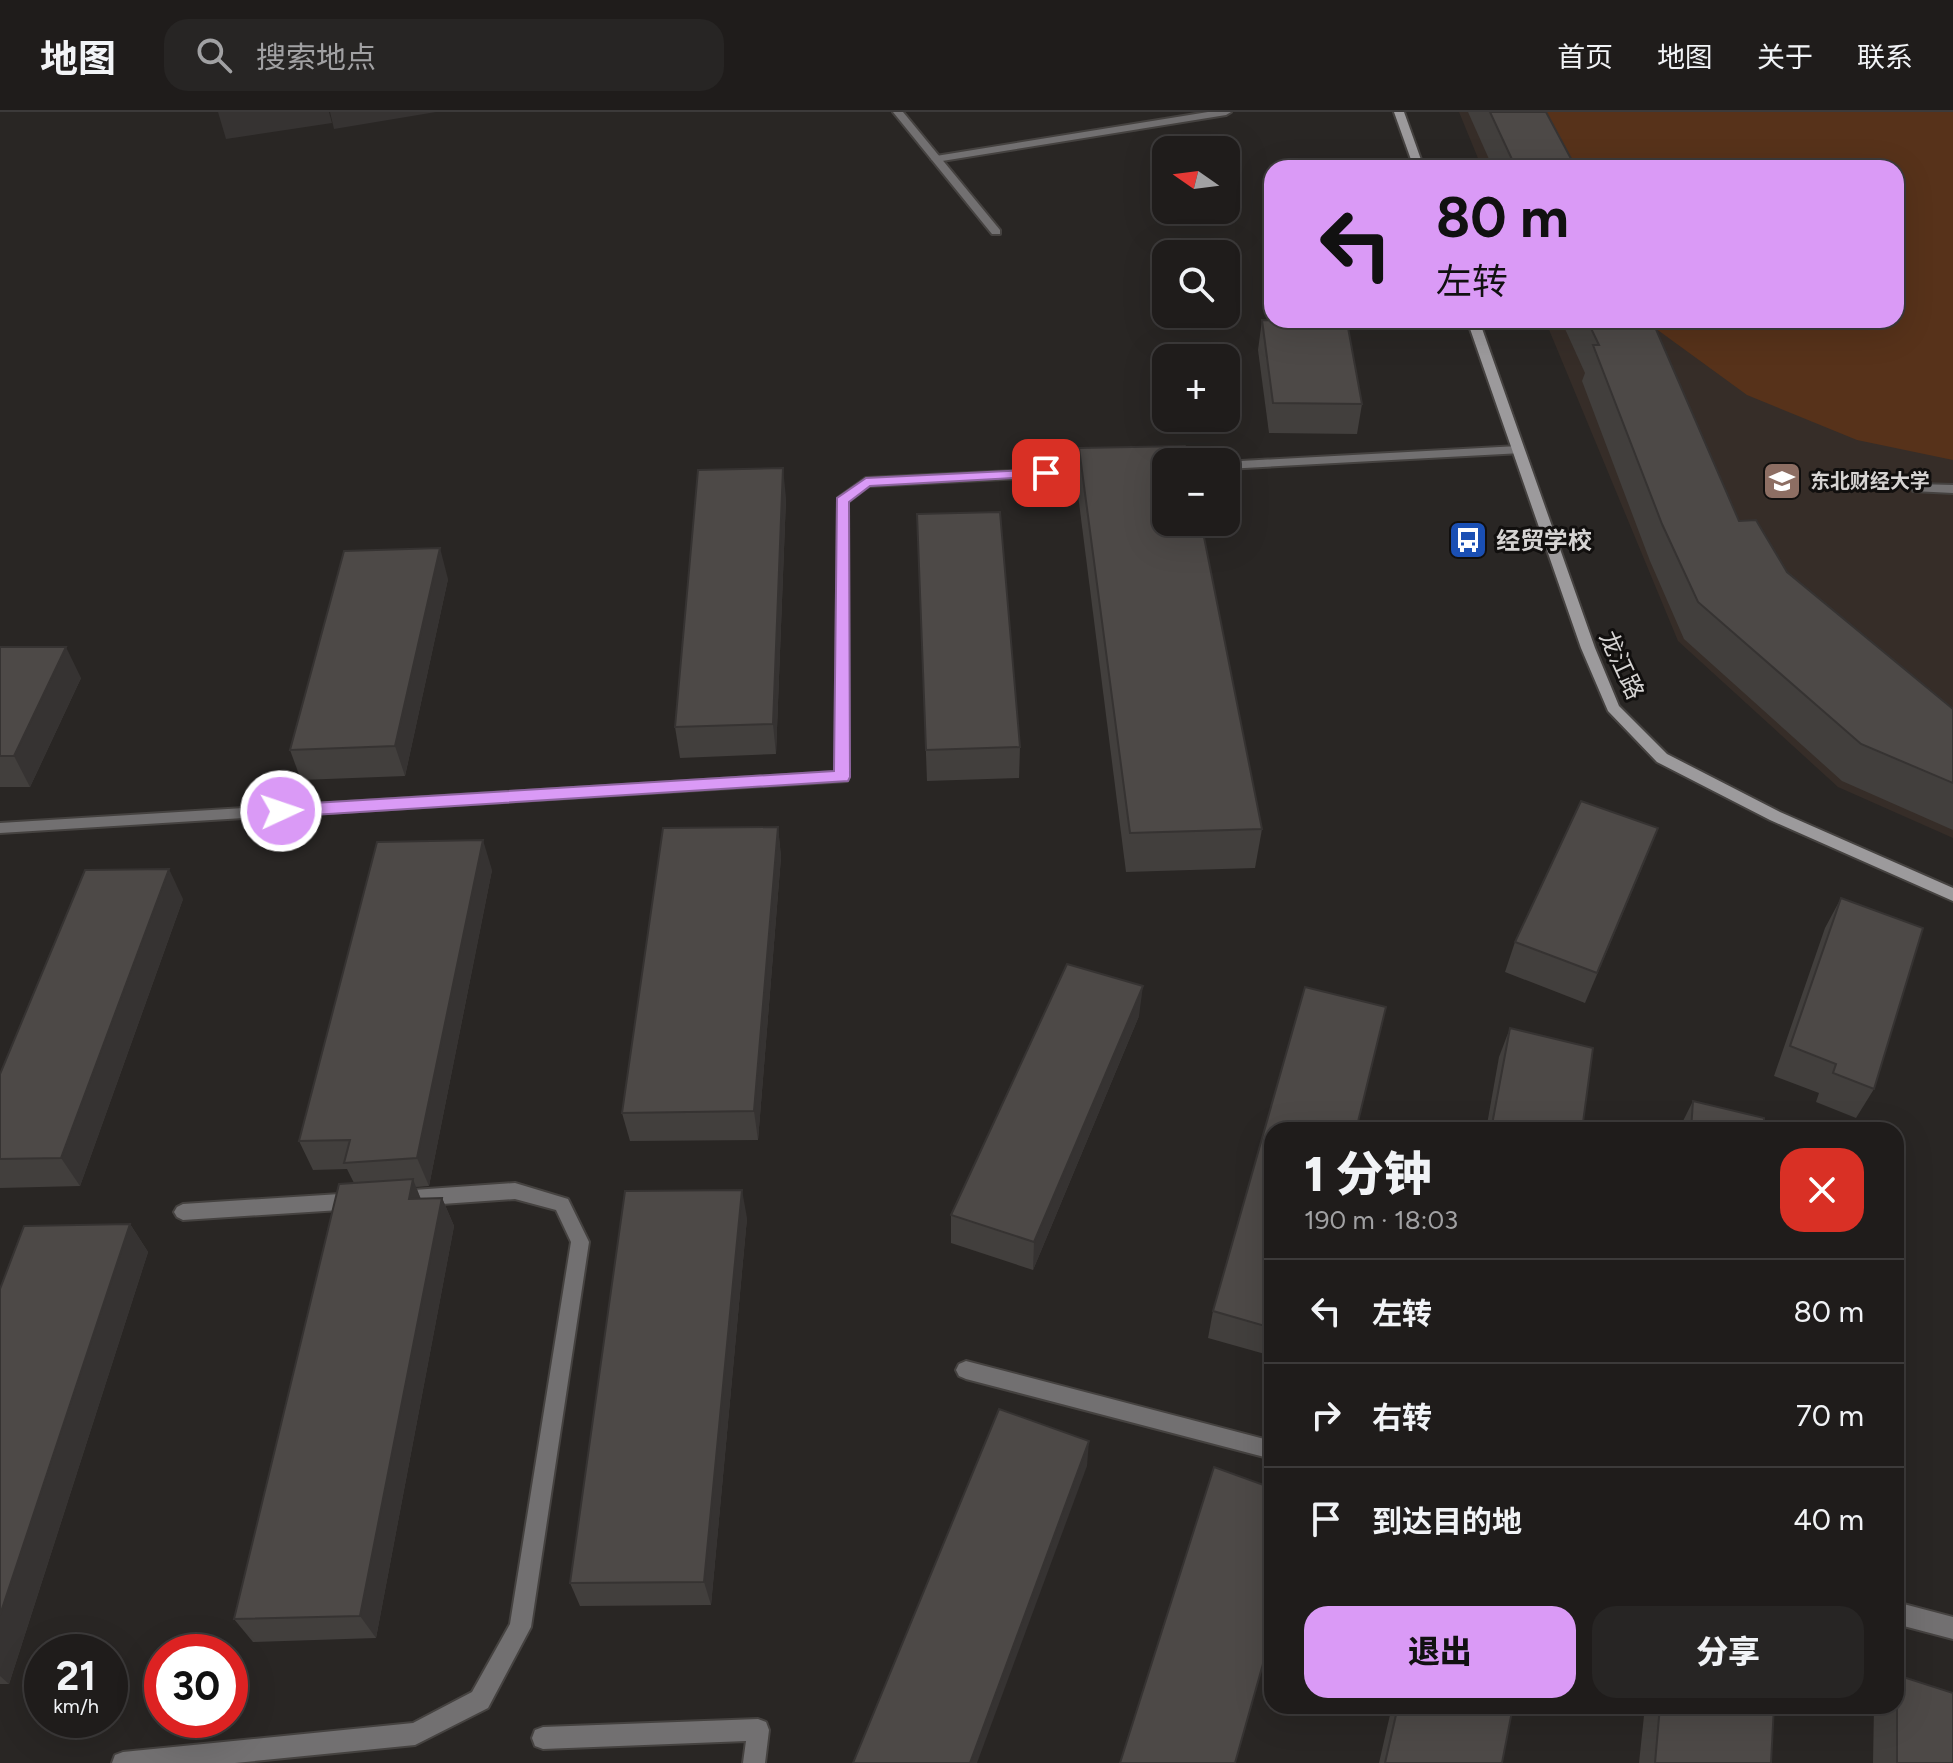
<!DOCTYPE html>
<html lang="zh">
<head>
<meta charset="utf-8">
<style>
  body { margin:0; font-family:Figtree,"Noto Sans SC",sans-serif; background:#272524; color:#f1f3f6; height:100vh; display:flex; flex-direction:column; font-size:30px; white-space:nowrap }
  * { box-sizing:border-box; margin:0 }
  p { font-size:26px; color:#a1a1a3 }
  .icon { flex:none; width:44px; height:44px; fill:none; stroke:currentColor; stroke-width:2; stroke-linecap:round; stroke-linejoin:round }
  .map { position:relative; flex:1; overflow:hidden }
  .side { position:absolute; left:1264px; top:1010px; width:640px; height:592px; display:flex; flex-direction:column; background:#1f1c1b; border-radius:24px; box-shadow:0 8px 32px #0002,0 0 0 2px #3c3a3a }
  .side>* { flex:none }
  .banner { position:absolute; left:1264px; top:48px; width:640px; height:168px; border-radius:24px; box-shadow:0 8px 32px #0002,0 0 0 2px #3c3a3a; background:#da9af6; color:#111; overflow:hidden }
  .needle { width:52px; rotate:284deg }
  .tools { position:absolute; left:1152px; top:24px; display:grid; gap:16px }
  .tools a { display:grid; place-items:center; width:88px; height:88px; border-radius:16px; background:#1f1c1b; box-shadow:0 8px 32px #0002,0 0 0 2px #3c3a3a; font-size:40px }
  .speed { position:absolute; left:24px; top:1522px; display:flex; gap:16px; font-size:40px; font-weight:700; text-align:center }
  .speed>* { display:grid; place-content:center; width:104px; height:104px; border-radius:50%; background:#1f1c1b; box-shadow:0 8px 32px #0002,0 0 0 2px #3c3a3a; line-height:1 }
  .speed small { font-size:20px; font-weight:400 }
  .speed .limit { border:12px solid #d22; background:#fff; color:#111 }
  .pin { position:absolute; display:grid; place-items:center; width:68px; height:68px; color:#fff; margin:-34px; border-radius:16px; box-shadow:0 4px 12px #0006 }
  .me { position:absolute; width:88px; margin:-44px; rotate:87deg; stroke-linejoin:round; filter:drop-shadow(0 0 6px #0008) }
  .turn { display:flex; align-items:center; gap:28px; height:168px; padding:0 40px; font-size:36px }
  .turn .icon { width:104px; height:104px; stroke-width:2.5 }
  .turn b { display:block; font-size:56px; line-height:68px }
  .round { display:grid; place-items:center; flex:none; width:84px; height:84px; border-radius:24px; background:#272524 }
  .summary { display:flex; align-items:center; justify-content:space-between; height:136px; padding:0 40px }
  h1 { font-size:48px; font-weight:800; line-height:60px }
  .button { display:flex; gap:16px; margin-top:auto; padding:16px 40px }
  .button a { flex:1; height:92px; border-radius:24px; background:#da9af6; color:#111; font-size:32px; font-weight:800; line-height:92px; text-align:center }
  .button a+a { background:#272524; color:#f1f3f6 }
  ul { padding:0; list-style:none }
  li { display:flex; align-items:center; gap:24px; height:104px; padding:0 40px; border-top:2px solid #3c3a3a }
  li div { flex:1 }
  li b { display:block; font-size:30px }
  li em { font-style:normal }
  header { display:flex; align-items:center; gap:48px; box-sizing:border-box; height:112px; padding:0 40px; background:#1f1c1b; border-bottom:2px solid #3c3a3a }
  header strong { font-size:38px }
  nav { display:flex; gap:44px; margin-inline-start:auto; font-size:28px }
  .search { width:560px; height:72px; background:#272524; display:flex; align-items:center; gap:20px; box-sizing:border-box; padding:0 28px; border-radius:24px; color:#a1a1a3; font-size:30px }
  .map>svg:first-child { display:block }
  .built { fill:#362d28 }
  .green { fill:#57321a }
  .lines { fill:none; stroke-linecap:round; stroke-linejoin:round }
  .lane-casing { stroke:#454240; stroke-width:4 }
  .street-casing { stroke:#454240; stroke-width:4 }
  .secondary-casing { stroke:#454240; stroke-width:4 }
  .lane { fill:#727071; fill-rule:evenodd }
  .street { fill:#727071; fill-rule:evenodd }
  .secondary { fill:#9c9a9c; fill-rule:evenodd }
  .wall { fill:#423f3d }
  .shaded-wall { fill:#363332 }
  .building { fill:#4d4947; stroke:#363332; stroke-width:2 }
  .route { fill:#da9af6; stroke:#8e64a0; stroke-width:2 }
  .labels { text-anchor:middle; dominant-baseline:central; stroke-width:6; stroke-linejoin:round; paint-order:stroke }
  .far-poi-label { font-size:20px; font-weight:bold; fill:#d6d4d3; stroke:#110f0e; text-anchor:start }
  .poi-label { font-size:24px; font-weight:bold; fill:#d6d4d3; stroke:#110f0e; text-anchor:start }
  .street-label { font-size:24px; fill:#d6d4d3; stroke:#110f0e }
</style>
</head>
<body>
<header>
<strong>地图</strong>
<div class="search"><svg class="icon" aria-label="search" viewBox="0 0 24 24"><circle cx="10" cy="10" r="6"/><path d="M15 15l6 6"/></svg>搜索地点</div>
<nav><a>首页</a><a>地图</a><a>关于</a><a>联系</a></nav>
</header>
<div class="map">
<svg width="1953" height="1651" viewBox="0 0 1953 1651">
  <rect width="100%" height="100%" fill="#292624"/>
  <path class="built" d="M1459,0H1953V726L1838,675L1678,529L1545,208H1896V56H1482Z"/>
  <path class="green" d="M1533,0H1953V348L1857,328L1747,283L1644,208H1896V56H1562Z"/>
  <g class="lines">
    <g class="lane-casing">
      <path id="lane" d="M1208,0H1231L1226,3L936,50L931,47L936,44Z"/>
    </g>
    <g class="street-casing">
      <g id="street">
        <path d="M893,0H903L1000,118V122H992Z"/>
        <path d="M1518,334L1524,338L1522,341L1226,357V350H1223Z"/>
        <path d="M1099,355L1103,356V362L869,374L848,390L849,665L847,669L0,721V711L835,660L838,386L866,366Z"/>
        <path d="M1917,372L1953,373V381L1913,379L1911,376Z"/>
        <path d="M515,1071L568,1087L589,1130L531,1515L488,1596L415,1633L235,1651H112L115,1643L123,1640L413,1611L472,1580L510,1512L571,1130L556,1098L515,1087L399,1095L393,1092L390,1087L393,1082L399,1079Z"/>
        <path d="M356,1081L362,1084L365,1089L362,1094L356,1097L183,1108L177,1105L174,1100L177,1095L183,1092Z"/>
        <path d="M966,1249L1272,1329V1347L966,1267L959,1264L956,1258L959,1252Z"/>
        <path d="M1896,1490L1953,1505V1527L1896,1512Z"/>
        <path d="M758,1607L766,1610L769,1618L765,1651H743L746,1629L543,1637L535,1634L532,1626L535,1618L543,1615Z"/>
      </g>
    </g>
    <g class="secondary-casing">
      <g id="secondary">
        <path d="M1394,0H1404L1424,56H1414Z"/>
        <path d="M1467,208H1479L1595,536L1619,594L1667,642L1780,700L1953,776V789L1770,708L1657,650L1608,599L1581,536Z"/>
      </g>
    </g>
    <use href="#lane" class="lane"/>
    <use href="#street" class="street"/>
    <use href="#secondary" class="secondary"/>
  </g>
  <g class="wall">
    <path d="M1468,0H1546L1576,56H1493Z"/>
    <path d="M1262,208L1362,292L1357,322L1269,321L1258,238Z"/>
    <path d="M1561,208H1652L1739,409L1787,460L1953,597V718L1842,669L1684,527L1650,449L1582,269L1585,261Z"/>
    <path d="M1079,336L1262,717L1255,756L1126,760L1077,375Z"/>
    <path d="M786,386L776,642L680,646L675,615Z"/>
    <path d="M917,402L1020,635L1019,666L927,669Z"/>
    <path d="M448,467L405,664L301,668L290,638Z"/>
    <path d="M0,535L81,566L30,675H0Z"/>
    <path d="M778,715L781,745L758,1028L630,1029L622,1001Z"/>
    <path d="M1646,746L1585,891L1505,860L1515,830Z"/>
    <path d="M492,758L429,1074L416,1075L421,1087L442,1086L454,1114L376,1526L253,1530L234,1507L354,1071L347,1057L313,1058L299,1029Z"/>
    <path d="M1841,786L1874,977L1856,1006L1816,990L1819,981L1774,964L1825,816Z"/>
    <path d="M183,787L80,1074L0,1076V962Z"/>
    <path d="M1139,904L1033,1158L951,1131V1103Z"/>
    <path d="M1510,916L1582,1018H1486L1499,945Z"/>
    <path d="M1693,989L1764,1018H1682L1683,1009Z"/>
    <path d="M1272,1018V1244L1208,1226L1213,1199Z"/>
    <path d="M747,1106L711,1493L580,1494L570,1471Z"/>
    <path d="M130,1112L148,1140L9,1572H0V1177Z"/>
    <path d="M1897,1563L1953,1651H1873L1874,1594H1896V1564Z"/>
    <path d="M1392,1594H1513L1502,1651H1379Z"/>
    <path d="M1645,1594H1774L1771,1651H1639Z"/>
  </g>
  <g class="shaded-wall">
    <path d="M218,0H329L332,11L226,27Z"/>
    <path d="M330,0H436L334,17Z"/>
    <path d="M783,356L786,386L776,642L773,612Z"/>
    <path d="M440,436L448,467L405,664L395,634Z"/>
    <path d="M66,535L81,566L30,675L14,644Z"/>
    <path d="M778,715L781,745L758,1028L754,999Z"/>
    <path d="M483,728L492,758L429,1074L417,1046Z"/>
    <path d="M169,757L183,787L80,1074L61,1046Z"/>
    <path d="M1143,874L1139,904L1033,1158L1034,1130Z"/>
    <path d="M413,1067L424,1096L409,1087Z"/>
    <path d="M742,1078L747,1106L711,1493L704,1470Z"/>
    <path d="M442,1086L454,1114L376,1526L360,1504Z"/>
    <path d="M130,1112L148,1140L9,1572L0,1564V1503Z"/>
    <path d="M1089,1329L1087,1354L977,1651H970Z"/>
  </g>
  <g class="building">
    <path d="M1490,0H1546L1576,56H1516Z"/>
    <path d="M1262,208L1347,210L1362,292L1273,291Z"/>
    <path d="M1587,208H1652L1739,409L1756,408L1787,460L1953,597V671L1861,632L1698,490L1662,412L1593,233H1599Z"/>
    <path d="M1185,334L1189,350H1166V410H1201L1262,717L1130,721L1079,336Z"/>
    <path d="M783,356L773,612L675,615L698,358Z"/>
    <path d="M1000,400L1020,635L926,638L917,402Z"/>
    <path d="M440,436L395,634L290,638L344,439Z"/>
    <path d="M0,535H66L14,644H0Z"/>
    <path d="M1581,689L1658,716L1597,861L1515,830Z"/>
    <path d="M778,715L754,999L622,1001L663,716Z"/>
    <path d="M483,728L417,1046L344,1051L350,1028L299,1029L377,730Z"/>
    <path d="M169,757L61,1046L0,1047V962L85,758Z"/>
    <path d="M1841,786L1923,816L1874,977L1833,961L1836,952L1790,934Z"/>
    <path d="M1067,852L1143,874L1034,1130L951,1103Z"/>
    <path d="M1305,875L1386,895L1356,1018H1272V1216L1213,1199Z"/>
    <path d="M1510,916L1593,936L1582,1018H1491Z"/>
    <path d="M1693,989L1764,1006V1018H1691Z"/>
    <path d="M413,1067L409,1087L442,1086L360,1504L234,1507L339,1072Z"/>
    <path d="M742,1078L704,1470L570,1471L625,1079Z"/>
    <path d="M130,1112L0,1503V1177L24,1114Z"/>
    <path d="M999,1297L1089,1329L970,1651H853Z"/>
    <path d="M1214,1355L1272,1376V1520L1235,1651H1120Z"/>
    <path d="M1897,1563L1953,1581V1651H1897Z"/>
    <path d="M1398,1594H1513L1502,1651H1385Z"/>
    <path d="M1660,1594H1774L1771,1651H1655Z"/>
  </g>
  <path class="route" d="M1046,357L1053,361L1051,364L870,374L849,390L850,665L848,669L281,705L272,699L281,693L834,659L837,386L866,366Z"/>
  <defs>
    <g id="university-square" transform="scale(2)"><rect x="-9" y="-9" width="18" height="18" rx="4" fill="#8d6e63" stroke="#110f0e"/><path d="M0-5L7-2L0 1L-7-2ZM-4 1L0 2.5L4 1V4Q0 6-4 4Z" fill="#fff"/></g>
    <g id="bus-square" transform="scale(2)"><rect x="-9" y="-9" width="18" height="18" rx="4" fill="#1a4fb4" stroke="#110f0e"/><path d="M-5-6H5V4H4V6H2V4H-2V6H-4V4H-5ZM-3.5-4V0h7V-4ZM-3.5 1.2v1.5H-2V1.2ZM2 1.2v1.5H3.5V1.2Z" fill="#fff"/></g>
  </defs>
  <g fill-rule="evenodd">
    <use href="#university-square" x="1782" y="369"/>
    <use href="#bus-square" x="1468" y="428"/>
  </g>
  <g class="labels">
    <g class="far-poi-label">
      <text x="1810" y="369">东北财经大学</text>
    </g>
    <g class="poi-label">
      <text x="1496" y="428">经贸学校</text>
    </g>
    <g class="street-label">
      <text transform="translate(1622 553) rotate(65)">龙江路</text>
    </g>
  </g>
</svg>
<div class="tools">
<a><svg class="needle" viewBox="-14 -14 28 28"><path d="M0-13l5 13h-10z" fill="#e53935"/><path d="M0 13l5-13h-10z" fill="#a1a1a3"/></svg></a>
<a><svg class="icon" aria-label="search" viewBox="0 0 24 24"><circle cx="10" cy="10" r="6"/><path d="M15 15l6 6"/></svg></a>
<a>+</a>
<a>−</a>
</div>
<div class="speed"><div>21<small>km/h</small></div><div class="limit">30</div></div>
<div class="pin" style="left:1046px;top:361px;background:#d93025"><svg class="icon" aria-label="arrive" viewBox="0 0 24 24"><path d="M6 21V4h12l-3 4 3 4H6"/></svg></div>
<svg class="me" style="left:281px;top:699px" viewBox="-20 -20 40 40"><circle r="17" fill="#da9af6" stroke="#fff" stroke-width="3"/><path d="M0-11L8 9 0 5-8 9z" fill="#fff"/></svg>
<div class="banner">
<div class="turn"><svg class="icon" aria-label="left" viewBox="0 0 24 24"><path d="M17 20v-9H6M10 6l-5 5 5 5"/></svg><div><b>80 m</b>左转</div></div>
</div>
<section class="side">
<div class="summary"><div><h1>1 分钟</h1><p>190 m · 18:03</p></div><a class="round" style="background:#d93025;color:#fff"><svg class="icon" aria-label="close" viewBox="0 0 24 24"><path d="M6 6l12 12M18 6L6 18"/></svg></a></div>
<ul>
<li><svg class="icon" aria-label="left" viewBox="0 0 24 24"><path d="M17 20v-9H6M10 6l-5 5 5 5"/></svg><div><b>左转</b></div><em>80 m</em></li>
<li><svg class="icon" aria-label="right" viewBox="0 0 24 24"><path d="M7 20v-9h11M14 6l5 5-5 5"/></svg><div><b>右转</b></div><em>70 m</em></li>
<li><svg class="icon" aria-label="arrive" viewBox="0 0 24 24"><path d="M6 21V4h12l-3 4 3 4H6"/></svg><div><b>到达目的地</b></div><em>40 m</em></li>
</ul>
<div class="button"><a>退出</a><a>分享</a></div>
</section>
</div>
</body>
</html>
